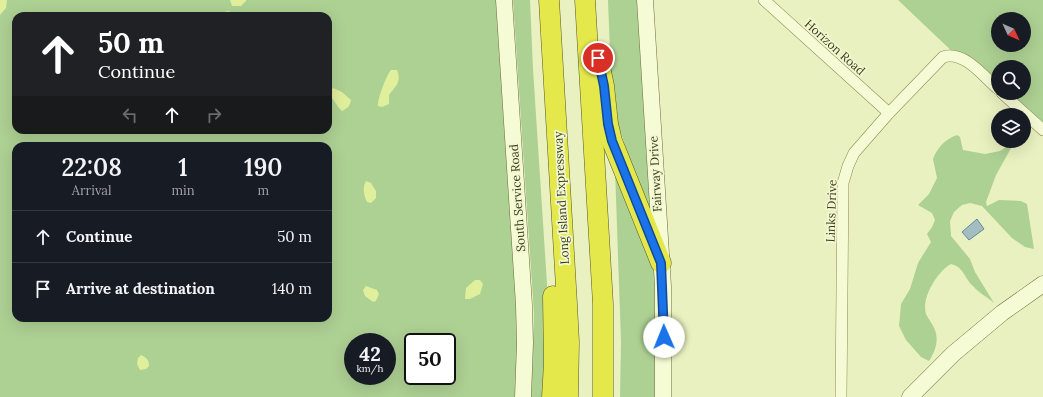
<!DOCTYPE html>
<html lang="en">
<head>
<meta charset="utf-8">
<style>
  body { margin:0; font-family:Lora,serif; background:#242831; color:#f1f3f6; height:100vh; display:flex; flex-direction:column; font-size:15px; white-space:nowrap }
  * { box-sizing:border-box; margin:0 }
  p { font-size:13px; color:#9ea1a6 }
  .icon { flex:none; width:22px; height:22px; fill:none; stroke:currentColor; stroke-width:2; stroke-linecap:round; stroke-linejoin:round }
  .map { position:relative; flex:1; overflow:hidden }
  .panel { position:absolute; left:12px; top:142px; width:320px; height:180px; display:flex; flex-direction:column; background:#171b24; border-radius:12px; box-shadow:0 4px 16px #0002 }
  .panel>* { flex:none }
  .guide { position:absolute; left:12px; top:12px; width:320px; height:122px; border-radius:12px; box-shadow:0 4px 16px #0002; background:#202124; color:#fff; overflow:hidden }
  .needle { width:26px; rotate:134deg }
  .buttons { position:absolute; left:991px; top:12px; display:grid; gap:8px }
  .buttons a { display:grid; place-items:center; width:40px; height:40px; border-radius:50%; background:#171b24; box-shadow:0 4px 16px #0002; font-size:20px }
  .speed { position:absolute; left:344px; top:333px; display:flex; gap:8px; font-size:20px; font-weight:700; text-align:center }
  .speed>* { display:grid; place-content:center; width:52px; height:52px; border-radius:50%; background:#171b24; box-shadow:0 4px 16px #0002; line-height:1 }
  .speed small { font-size:10px; font-weight:400 }
  .speed .limit { border:2px solid #111; border-radius:6px; background:#fff; color:#111 }
  .pin { position:absolute; display:grid; place-items:center; width:34px; height:34px; color:#fff; margin:-17px; border:2px solid #fff; border-radius:50%; box-shadow:0 1px 4px #0007 }
  .me { position:absolute; width:44px; margin:-22px; rotate:359deg; stroke-linejoin:round; filter:drop-shadow(0 0 3px #0008) }
  .turn { display:flex; align-items:center; gap:14px; height:84px; padding:0 20px; font-size:18px }
  .turn .icon { width:52px; height:52px; stroke-width:2.5 }
  .turn b { display:block; font-size:28px; line-height:34px }
  .lanes { display:flex; align-items:center; height:38px; padding:0 20px; background:#0003; justify-content:center; gap:20px; direction:ltr }
  .lanes .off { opacity:.35 }
  .eta { display:flex; justify-content:space-evenly; align-items:center; height:68px; text-align:center }
  .eta b { font-size:24px; font-weight:600; line-height:28px }
  ul { padding:0; list-style:none }
  li { display:flex; align-items:center; gap:12px; height:52px; padding:0 20px; border-top:1px solid #363941 }
  li div { flex:1 }
  li b { display:block; font-size:15px }
  li em { font-style:normal }
  .map>svg:first-child { display:block }
  .green { fill:#add093; fill-rule:evenodd }
  .sand { fill:#dfef9b }
  .water { fill:#a3bec3; stroke:#6a8992 }
  .lines { fill:none; stroke-linecap:round; stroke-linejoin:round }
  .street-casing { stroke:#8c8b56; stroke-width:12 }
  .secondary-casing { stroke:#6e6c3a; stroke-width:17 }
  .highway-casing { stroke:#59562b; stroke-width:21 }
  .street { stroke:#f5fbd4; stroke-width:11 }
  .secondary { stroke:#f5fbd4; stroke-width:16 }
  .highway { stroke:#e4e84a; stroke-width:20 }
  .route-casing { stroke:#114b97; stroke-width:10 }
  .route { stroke:#1a73e8; stroke-width:7 }
  .labels { text-anchor:middle; dominant-baseline:central; stroke-width:3.5; stroke-linejoin:round; paint-order:stroke }
  .street-label { font-size:12px; fill:#3a391c; stroke:#f1f8d0 }
</style>
</head>
<body>
<div class="map">
<svg width="1043" height="397" viewBox="0 0 1043 397">
  <rect width="100%" height="100%" fill="#e9f1c0"/>
  <g class="green">
    <path d="M0,0H503L520,397H0ZM16,16H328V130H16ZM16,146H328V318H16ZM353,342H387V376H353ZM413,342H447V376H413Z"/>
    <path d="M513,0H530L533,69L547,284L549,331L542,397H531L534,314Z"/>
    <path d="M608,0H638L651,213L646,210L612,105Z"/>
    <path d="M898,0H1043V130L1002,93H1024V67H998V89L958,57ZM998,19H1024V45H998Z"/>
    <path d="M957,135L960,137L963,150L985,154L1000,151L1015,141L996,175L986,202L987,206L999,200L1021,201L1027,204L1034,249L1025,247L1012,238L982,206L970,203L962,205L954,212L950,221L951,236L970,259L975,272L994,303C987,297 979,293 973,286C964,278 964,267 951,264C938,271 921,297 926,314C928,319 933,324 935,330C939,342 935,351 929,361L921,357L906,340L899,326L901,304L910,289L918,263L931,242L927,234L932,227L935,220L932,213L918,205L929,194L937,178L933,159C937,148 945,139 957,135Z"/>
    <path d="M615,169L645,238L657,285L658,397H620L621,342Z"/>
  </g>
  <g class="sand">
    <path d="M0,0H7L6,8L0,15Z"/>
    <path d="M230,0H246V1L241,6H232Z"/>
    <path d="M228,11L233,13L234,16H211Z"/>
    <path d="M391,70H397C402,82 395,87 389,95V104L382,107L378,106C377,100 387,74 391,70Z"/>
    <path d="M333,88L342,92L351,100C350,106 348,108 342,111C336,106 335,99 328,95Z"/>
    <path d="M366,181L371,183L376,191V198L371,203L367,202C364,196 362,188 366,181Z"/>
    <path d="M475,280H480L483,284L480,294L470,299H465L466,288Z"/>
    <path d="M366,286L377,290L379,294L376,301L373,302L365,296L363,290Z"/>
    <path d="M141,355C147,358 149,360 149,366L146,369L140,370L137,364L138,358Z"/>
  </g>
  <path class="water" d="M977,219L984,229L969,240L962,232Z"/>
  <g class="lines">
    <g class="street-casing">
      <g id="street">
        <path d="M764,0L889,113"/>
        <path d="M1002,93L1043,130"/>
        <path d="M841,397L843,183L848,166L854,153L889,113L943,57C964,50 984,77 998,89"/>
      </g>
    </g>
    <g class="secondary-casing">
      <g id="secondary">
        <path d="M504,0L524,305L525,343L523,397"/>
        <path d="M645,0L663,286V397"/>
        <path d="M910,397L953,354L1002,313L1043,284"/>
      </g>
    </g>
    <g class="highway-casing">
      <g id="highway">
        <path d="M549,0L567,304L569,342L568,397"/>
        <path d="M585,0L603,304V397"/>
        <path d="M598,58L604,86L608,124L612,141L661,263"/>
        <path d="M552,397L554,363L553,296"/>
      </g>
    </g>
    <use href="#street" class="street"/>
    <use href="#secondary" class="secondary"/>
    <use href="#highway" class="highway"/>
  </g>
  <g class="lines">
    <g class="route-casing">
      <path id="route" d="M598,58L604,86L608,124L612,141L661,263L664,337"/>
    </g>
    <use href="#route" class="route"/>
  </g>
  <g class="labels">
    <g class="street-label">
      <text transform="translate(835 47) rotate(42)">Horizon Road</text>
      <text transform="translate(655 174) rotate(-93)">Fairway Drive</text>
      <text transform="translate(517 198) rotate(-94)">South Service Road</text>
      <text transform="translate(561 198) rotate(-93)">Long Island Expressway</text>
      <text transform="translate(831 211) rotate(-88)">Links Drive</text>
    </g>
  </g>
</svg>
<div class="buttons">
<a><svg class="needle" viewBox="-14 -14 28 28"><path d="M0-13l5 13h-10z" fill="#e53935"/><path d="M0 13l5-13h-10z" fill="#9ea1a6"/></svg></a>
<a><svg class="icon" aria-label="search" viewBox="0 0 24 24"><circle cx="10" cy="10" r="6"/><path d="M15 15l6 6"/></svg></a>
<a><svg class="icon" aria-label="layers" viewBox="0 0 24 24"><path d="M12 4l9 5-9 5-9-5zM3 14l9 5 9-5"/></svg></a>
</div>
<div class="speed"><div>42<small>km/h</small></div><div class="limit">50</div></div>
<div class="pin" style="left:598px;top:58px;background:#d93025"><svg class="icon" aria-label="arrive" viewBox="0 0 24 24"><path d="M6 21V4h12l-3 4 3 4H6"/></svg></div>
<svg class="me" style="left:664px;top:337px" viewBox="-20 -20 40 40"><circle r="19" fill="#fff"/><path d="M0-13L10 11 0 6-10 11z" fill="#1a73e8"/></svg>
<div class="guide">
<div class="turn"><svg class="icon" aria-label="ahead" viewBox="0 0 24 24"><path d="M12 20V5M6 11l6-6 6 6"/></svg><div><b>50 m</b>Continue</div></div>
<div class="lanes"><svg class="icon off" aria-label="left" viewBox="0 0 24 24"><path d="M17 20v-9H6M10 6l-5 5 5 5"/></svg><svg class="icon" aria-label="ahead" viewBox="0 0 24 24"><path d="M12 20V5M6 11l6-6 6 6"/></svg><svg class="icon off" aria-label="right" viewBox="0 0 24 24"><path d="M7 20v-9h11M14 6l5 5-5 5"/></svg></div>
</div>
<section class="panel">
<div class="eta">
<div><b>22:08</b><p>Arrival</p></div>
<div><b>1</b><p>min</p></div>
<div><b>190</b><p>m</p></div>
</div>
<ul>
<li><svg class="icon" aria-label="ahead" viewBox="0 0 24 24"><path d="M12 20V5M6 11l6-6 6 6"/></svg><div><b>Continue</b></div><em>50 m</em></li>
<li><svg class="icon" aria-label="arrive" viewBox="0 0 24 24"><path d="M6 21V4h12l-3 4 3 4H6"/></svg><div><b>Arrive at destination</b></div><em>140 m</em></li>
</ul>
</section>
</div>
</body>
</html>
